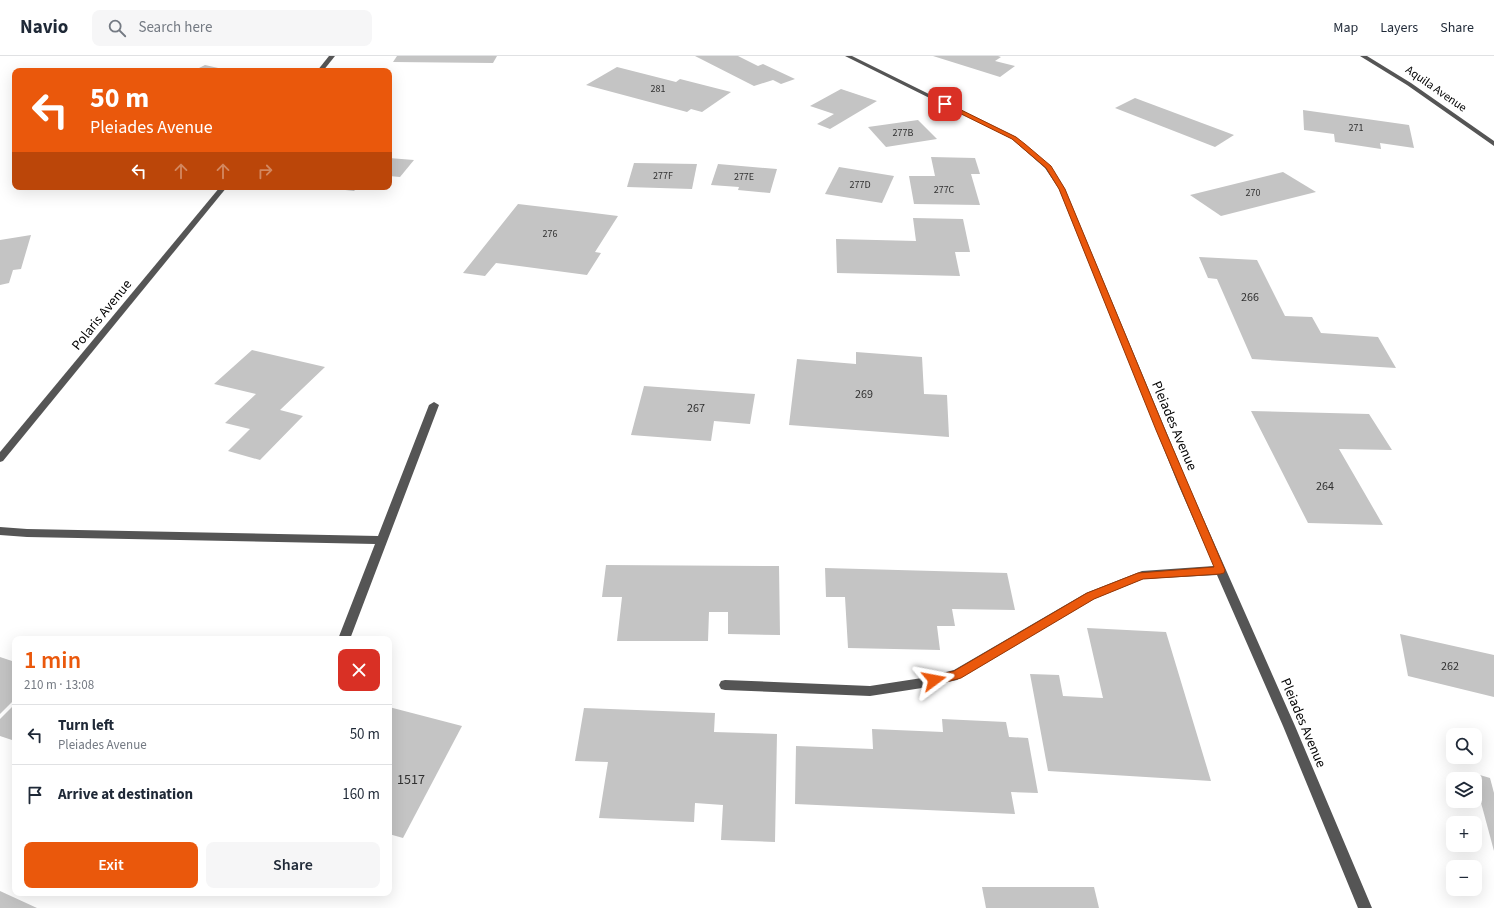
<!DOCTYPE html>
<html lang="en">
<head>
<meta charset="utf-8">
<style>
  body { margin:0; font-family:"Source Sans 3",sans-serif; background:#f6f6f7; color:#1f2937; height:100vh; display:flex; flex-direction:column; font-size:15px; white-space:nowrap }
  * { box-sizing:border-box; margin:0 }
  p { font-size:13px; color:#747a83 }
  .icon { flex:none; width:22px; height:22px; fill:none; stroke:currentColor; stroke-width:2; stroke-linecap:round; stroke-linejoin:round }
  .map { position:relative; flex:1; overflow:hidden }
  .details { position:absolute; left:12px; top:580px; width:380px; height:260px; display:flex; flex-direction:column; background:#fff; border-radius:8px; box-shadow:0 4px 16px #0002 }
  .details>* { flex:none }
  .banner { position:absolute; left:12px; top:12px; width:380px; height:122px; border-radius:8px; box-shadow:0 4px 16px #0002; background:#ea580c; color:#fff; overflow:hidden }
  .fabs { position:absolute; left:1446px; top:672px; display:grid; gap:8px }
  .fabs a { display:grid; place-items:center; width:36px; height:36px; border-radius:8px; background:#fff; box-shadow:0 4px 16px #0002; font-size:20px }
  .pin { position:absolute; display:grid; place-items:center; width:34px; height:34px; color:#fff; margin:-17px; border-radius:8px; box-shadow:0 2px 6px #0006 }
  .me { position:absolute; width:44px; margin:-22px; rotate:77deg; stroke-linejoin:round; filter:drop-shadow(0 0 3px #0008) }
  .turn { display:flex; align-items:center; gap:14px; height:84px; padding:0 12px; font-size:18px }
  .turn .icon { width:52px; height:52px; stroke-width:2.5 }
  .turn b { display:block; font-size:28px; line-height:34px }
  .lanes { display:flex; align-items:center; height:38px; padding:0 12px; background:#0003; justify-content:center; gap:20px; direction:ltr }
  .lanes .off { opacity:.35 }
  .round { display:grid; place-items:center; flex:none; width:42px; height:42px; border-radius:8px; background:#f6f6f7 }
  .head { display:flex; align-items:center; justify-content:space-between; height:68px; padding:0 12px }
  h1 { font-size:24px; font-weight:600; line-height:30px; color:#ea580c }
  .button { display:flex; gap:8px; margin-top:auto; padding:8px 12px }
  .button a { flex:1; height:46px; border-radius:8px; background:#ea580c; color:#fff; font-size:16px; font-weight:600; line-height:46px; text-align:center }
  .button a+a { background:#f6f6f7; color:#1f2937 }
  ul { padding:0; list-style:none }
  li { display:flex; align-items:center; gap:12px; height:60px; padding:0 12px; border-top:1px solid #e0e1e3 }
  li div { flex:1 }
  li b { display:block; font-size:15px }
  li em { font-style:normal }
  header { display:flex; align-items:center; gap:24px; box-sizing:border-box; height:56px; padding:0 20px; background:#fff; border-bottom:1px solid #e0e1e3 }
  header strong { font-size:19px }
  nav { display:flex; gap:22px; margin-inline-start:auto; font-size:14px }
  .search { width:280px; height:36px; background:#f6f6f7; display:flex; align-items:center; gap:10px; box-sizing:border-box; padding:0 14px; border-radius:8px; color:#747a83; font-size:15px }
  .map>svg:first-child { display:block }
  .building { fill:#c4c4c4 }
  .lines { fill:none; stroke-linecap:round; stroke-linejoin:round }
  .minor { fill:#555; fill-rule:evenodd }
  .route { fill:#ea580c; stroke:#983908 }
  .labels { text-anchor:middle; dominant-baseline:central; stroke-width:3; stroke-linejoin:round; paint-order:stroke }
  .far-number-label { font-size:10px; fill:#313131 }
  .far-street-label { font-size:12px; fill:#000; stroke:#fff }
  .number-label { font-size:12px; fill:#313131 }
  .street-label { font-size:14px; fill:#000; stroke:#fff }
  .near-number-label { font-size:14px; fill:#313131 }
</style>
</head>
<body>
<header>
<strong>Navio</strong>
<div class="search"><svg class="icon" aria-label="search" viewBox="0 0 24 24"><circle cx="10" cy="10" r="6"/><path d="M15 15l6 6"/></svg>Search here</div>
<nav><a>Map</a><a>Layers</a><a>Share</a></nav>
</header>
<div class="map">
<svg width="1494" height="852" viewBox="0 0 1494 852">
  <rect width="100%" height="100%" fill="#fff"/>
  <g class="building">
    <path d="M397,0H497L493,7L393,6Z"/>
    <path d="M695,0H738L758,10L763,8L795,23L781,28L773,24L754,30Z"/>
    <path d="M933,0H998L1001,1L995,5L1015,10L1000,21Z"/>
    <path d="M205,9L227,14V15H193Z"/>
    <path d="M617,11L676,26L680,23L731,36L702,56L691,53L687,56L586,29Z"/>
    <path d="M841,33L877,45L830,73L817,68L834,58L810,50Z"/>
    <path d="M1135,42L1234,79L1215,91L1115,52Z"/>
    <path d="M1303,54L1409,69L1414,92L1380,87L1381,93L1335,86L1334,78L1304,74Z"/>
    <path d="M918,64L937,83L886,91L868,71Z"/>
    <path d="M931,101L975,102L980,118H971L980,149L914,148L909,120H935Z"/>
    <path d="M389,102L414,104L400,121L389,120Z"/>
    <path d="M634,107L697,108L692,133L627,131Z"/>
    <path d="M718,108L777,113L770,137L738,134L739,131L711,129Z"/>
    <path d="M839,111L894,120L882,147L825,138Z"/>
    <path d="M1283,116L1316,136L1221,160L1190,139Z"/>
    <path d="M319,131H358L354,135Z"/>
    <path d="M518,148L586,156L618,160L595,196L601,197L587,219L496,207L485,220L463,217Z"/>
    <path d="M913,162L963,163L970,196H955L960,220L837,217L836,183L916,185Z"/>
    <path d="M31,179L21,213L13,214L9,227L0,229V184Z"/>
    <path d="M1199,201L1257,204L1285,260L1312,261L1321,277L1378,281L1396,312L1252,303L1217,223L1208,222Z"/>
    <path d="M252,294L325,311L280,354L303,360L260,404L228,395L250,373L225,367L256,338L214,328Z"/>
    <path d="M856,296L922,301L924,338L947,339L949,381L789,369L797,303L856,308Z"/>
    <path d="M644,330L755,338L750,368L714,365L711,385L631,379Z"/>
    <path d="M1251,355L1369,358L1392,394L1339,393L1383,469L1308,467Z"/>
    <path d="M606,509L779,510L780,579L728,578V556H709L708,585H617L622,541H602Z"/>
    <path d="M825,512L1007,517L1015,554L952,553L955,570H937L940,594L848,592L845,541H826Z"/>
    <path d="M1087,572L1166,576L1211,725L1048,715L1030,618L1059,619L1063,640L1103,642Z"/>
    <path d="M1400,578L1494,599V641L1408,620Z"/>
    <path d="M0,601L15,606V643L0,658Z"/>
    <path d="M15,648V685L0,680V663Z"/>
    <path d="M389,651L462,670L403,782L389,778Z"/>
    <path d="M584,652L715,657L714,676L777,678L775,786L721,784L723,749L695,747L694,766L599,762L608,706L575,705Z"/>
    <path d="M942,663L1006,666L1009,681L1028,682L1038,737L1011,736L1015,758L795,748L796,690L873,693L872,673L943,676Z"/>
    <path d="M1473,717L1490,722L1494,737V795Z"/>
    <path d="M982,831H1094L1099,852H986Z"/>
    <path d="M0,835L37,852H0Z"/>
  </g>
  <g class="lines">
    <g class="minor">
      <path d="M329,0H335L323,15H317Z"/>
      <path d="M845,0H852L1016,81L1050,110L1065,133L1188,428L1295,670L1372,852H1358L1283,670L1217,519L1143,523L1094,543L957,624L922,632L870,640L725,634L721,633L719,629L721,625L725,624L870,630L922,622L954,614L1086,537L1142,515L1214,510L1178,428L1059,133L1045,112L1012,83Z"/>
      <path d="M1360,0H1367L1411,27L1494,85V90L1407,29Z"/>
      <path d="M220,131H227L3,405L0,406V396Z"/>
      <path d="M434,346L439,349L350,583H338L375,488L27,481L0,479V471L27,473L378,480L429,349Z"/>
    </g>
  </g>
  <path class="route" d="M943,47H947L1016,81L1025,88L1051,110L1065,133L1165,374L1225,514L1224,517L1220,518L1143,523L1094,543L961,622L934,629L930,628L928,624L930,621L954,615L1087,537L1138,517L1214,511L1156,374L1059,133L1046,112L1012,83L943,49Z"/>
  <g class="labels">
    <g class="far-number-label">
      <text x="658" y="33">281</text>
      <text x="1356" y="72">271</text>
      <text x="903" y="77">277B</text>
      <text x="663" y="120">277F</text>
      <text x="744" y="121">277E</text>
      <text x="860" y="129">277D</text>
      <text x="944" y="134">277C</text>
      <text x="1253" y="137">270</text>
      <text x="550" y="178">276</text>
    </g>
    <g class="far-street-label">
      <text transform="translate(1436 33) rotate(35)">Aquila Avenue</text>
    </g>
    <g class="number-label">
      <text x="1250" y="241">266</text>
      <text x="864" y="338">269</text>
      <text x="696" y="352">267</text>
      <text x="1325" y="430">264</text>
      <text x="1450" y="610">262</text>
    </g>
    <g class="street-label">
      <text transform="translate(102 259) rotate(-51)">Polaris Avenue</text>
      <text transform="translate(1174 370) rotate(67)">Pleiades Avenue</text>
      <text transform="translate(1303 667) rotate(67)">Pleiades Avenue</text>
    </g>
    <g class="near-number-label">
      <text x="411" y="724">1517</text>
    </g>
  </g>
</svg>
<div class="fabs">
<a><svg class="icon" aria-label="search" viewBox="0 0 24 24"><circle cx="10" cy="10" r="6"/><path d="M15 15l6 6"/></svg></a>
<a><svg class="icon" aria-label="layers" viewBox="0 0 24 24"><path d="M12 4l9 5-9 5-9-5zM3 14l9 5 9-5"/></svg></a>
<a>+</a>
<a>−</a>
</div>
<div class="pin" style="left:945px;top:48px;background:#d93025"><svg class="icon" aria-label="arrive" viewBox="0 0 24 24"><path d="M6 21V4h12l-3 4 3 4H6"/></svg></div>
<svg class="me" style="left:934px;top:624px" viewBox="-20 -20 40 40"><path d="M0-17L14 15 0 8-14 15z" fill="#ea580c" stroke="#fff" stroke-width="4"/></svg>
<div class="banner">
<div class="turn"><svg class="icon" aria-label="left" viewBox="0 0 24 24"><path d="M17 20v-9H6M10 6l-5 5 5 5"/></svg><div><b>50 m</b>Pleiades Avenue</div></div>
<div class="lanes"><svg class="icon" aria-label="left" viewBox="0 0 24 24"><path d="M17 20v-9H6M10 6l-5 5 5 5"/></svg><svg class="icon off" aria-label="ahead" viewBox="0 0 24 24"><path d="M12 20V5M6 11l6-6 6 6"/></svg><svg class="icon off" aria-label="ahead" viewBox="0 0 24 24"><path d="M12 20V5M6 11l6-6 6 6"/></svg><svg class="icon off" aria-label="right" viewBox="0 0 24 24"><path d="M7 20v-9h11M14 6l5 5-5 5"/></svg></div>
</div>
<section class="details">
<div class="head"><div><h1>1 min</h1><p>210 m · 13:08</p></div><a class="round" style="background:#d93025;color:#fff"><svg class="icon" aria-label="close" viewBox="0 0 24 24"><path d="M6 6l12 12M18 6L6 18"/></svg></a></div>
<ul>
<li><svg class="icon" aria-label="left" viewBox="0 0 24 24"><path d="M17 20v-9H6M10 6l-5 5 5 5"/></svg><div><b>Turn left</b><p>Pleiades Avenue</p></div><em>50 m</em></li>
<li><svg class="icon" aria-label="arrive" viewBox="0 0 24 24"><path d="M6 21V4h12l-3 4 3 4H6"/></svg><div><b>Arrive at destination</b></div><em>160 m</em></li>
</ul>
<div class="button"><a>Exit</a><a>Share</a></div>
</section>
</div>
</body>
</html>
